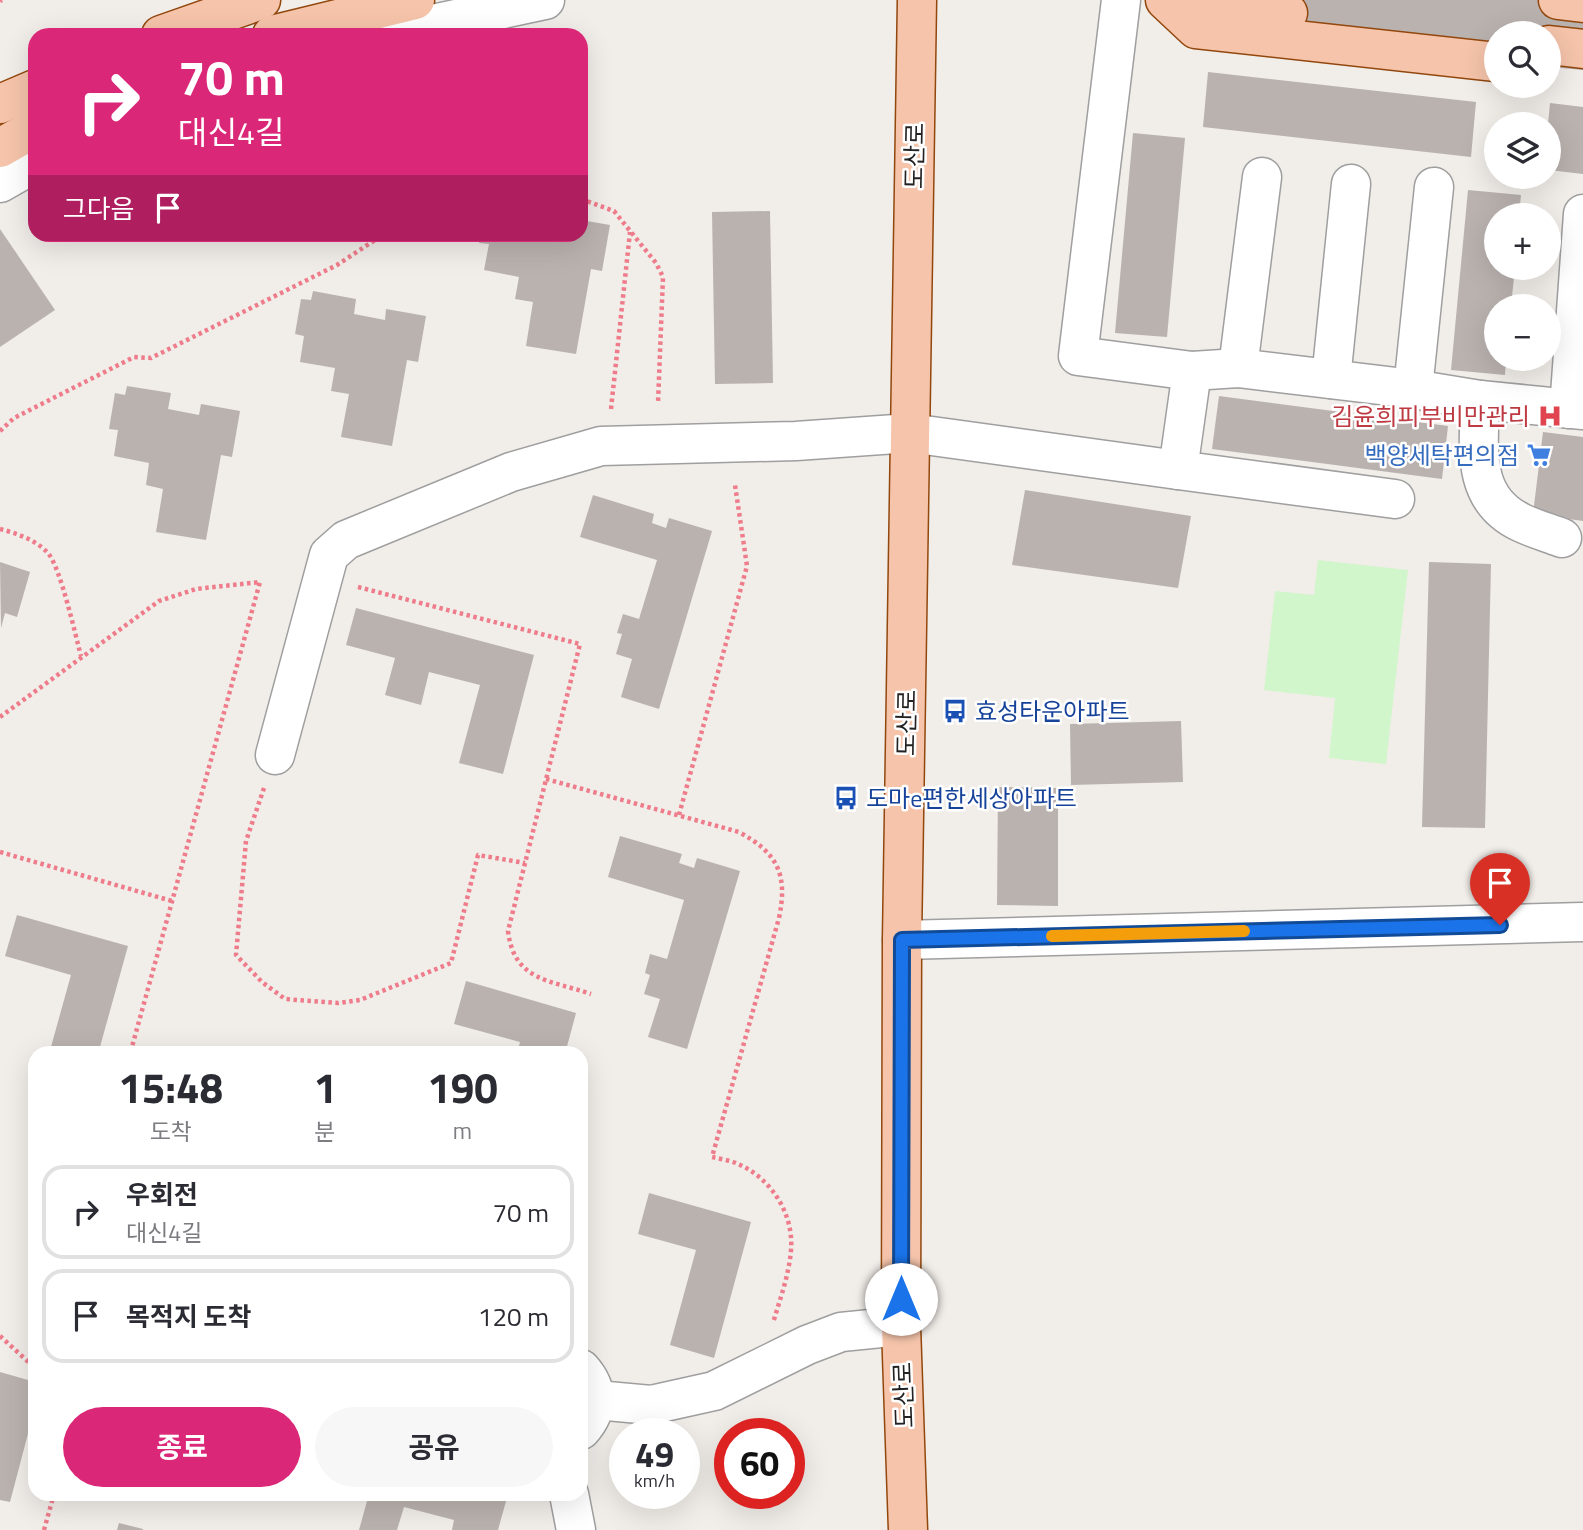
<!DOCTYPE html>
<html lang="ko">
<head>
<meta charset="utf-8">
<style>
  body { margin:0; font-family:"Titillium Web","Noto Sans KR",sans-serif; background:#f7f7f7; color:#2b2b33; height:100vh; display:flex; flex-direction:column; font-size:26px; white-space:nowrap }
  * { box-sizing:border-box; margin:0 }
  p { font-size:23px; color:#7c7c81 }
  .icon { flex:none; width:38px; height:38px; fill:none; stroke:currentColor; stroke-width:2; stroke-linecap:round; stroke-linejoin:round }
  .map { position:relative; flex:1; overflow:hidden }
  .panel { position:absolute; left:28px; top:1046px; width:560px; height:455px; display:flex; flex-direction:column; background:#fff; border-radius:21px; box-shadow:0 7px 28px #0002 }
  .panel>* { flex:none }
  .hud { position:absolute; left:28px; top:28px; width:560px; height:214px; border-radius:21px; box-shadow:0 7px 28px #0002; background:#db2777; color:#fff; overflow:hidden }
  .controls { position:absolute; left:1484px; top:21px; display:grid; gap:14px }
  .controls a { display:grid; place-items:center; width:77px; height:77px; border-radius:50%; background:#fff; box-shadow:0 7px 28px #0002; font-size:35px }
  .speed { position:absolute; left:609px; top:1418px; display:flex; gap:14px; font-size:35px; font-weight:700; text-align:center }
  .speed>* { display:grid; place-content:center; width:91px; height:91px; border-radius:50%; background:#fff; box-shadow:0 7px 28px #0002; line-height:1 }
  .speed small { font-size:18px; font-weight:400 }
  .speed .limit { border:10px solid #d22; background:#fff; color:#111 }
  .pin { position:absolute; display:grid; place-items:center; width:60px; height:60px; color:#fff; margin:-72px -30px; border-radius:50% 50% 50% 0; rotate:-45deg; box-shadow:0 0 7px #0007 }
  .pin .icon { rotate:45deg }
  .me { position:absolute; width:77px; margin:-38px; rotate:0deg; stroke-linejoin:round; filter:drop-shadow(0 0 5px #0008) }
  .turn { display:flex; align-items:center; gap:24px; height:147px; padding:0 35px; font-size:32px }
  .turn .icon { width:91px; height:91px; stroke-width:2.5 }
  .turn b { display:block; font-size:49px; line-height:60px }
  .then { display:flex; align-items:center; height:66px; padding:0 35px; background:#0003; gap:14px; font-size:26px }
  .eta { display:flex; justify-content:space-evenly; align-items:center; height:119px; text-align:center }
  .eta b { font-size:42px; font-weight:700; line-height:49px }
  .primary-button { display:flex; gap:14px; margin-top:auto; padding:14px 35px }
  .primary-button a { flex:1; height:80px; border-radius:42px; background:#db2777; color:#fff; font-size:28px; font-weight:700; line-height:80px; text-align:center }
  .primary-button a+a { background:#f7f7f7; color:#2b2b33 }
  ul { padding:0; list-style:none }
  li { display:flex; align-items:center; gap:21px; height:94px; margin:0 14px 10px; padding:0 21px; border:4px solid #e1e1e2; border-radius:21px }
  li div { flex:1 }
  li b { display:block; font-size:26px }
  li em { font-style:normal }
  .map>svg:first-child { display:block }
  .park { fill:#d2f6cb }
  .building { fill:#bab2af }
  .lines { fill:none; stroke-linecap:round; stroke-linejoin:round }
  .minor-casing { stroke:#9f9f9f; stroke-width:41 }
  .major-casing { stroke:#92470d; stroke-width:41 }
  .path { stroke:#ef7c8b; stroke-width:4.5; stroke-dasharray:3.5 3.5; stroke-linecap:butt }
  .minor { stroke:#fff; stroke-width:38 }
  .major { stroke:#f5c4aa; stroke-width:38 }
  .route-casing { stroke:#114b97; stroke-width:18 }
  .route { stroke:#1a73e8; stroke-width:12 }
  .slow { stroke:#f59e0b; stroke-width:12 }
  .labels { text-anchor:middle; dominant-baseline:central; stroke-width:5; stroke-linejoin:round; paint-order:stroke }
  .street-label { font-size:24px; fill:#222; stroke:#fff }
  .health-label { font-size:24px; fill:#be3a42; stroke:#fff; text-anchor:end }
  .shop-label { font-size:24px; fill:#366cbe; stroke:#fff; text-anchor:end }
  .transit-label { font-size:24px; fill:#164399; stroke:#fff; text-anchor:start }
</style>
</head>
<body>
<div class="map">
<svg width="1583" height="1530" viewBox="0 0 1583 1530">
  <rect width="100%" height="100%" fill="#f1ede9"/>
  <path class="park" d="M1318,560L1408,570L1386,764L1329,758L1335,698L1264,690L1275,591L1314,595Z"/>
  <g class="building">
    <path d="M1198,0H1583V70L1549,67V33H1496V62Z"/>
    <path d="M1208,72L1476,102L1471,157L1203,127Z"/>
    <path d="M1550,103L1583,107V174L1549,170L1548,124Z"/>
    <path d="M1133,133L1185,138L1167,337L1115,333Z"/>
    <path d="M1468,190L1521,195L1519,215H1496V268H1515L1511,306H1496V359H1506L1505,375L1451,370Z"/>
    <path d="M770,211L773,383L715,384L712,212Z"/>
    <path d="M581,220L610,225L602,271L591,269L576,354L526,346L533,302L515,299L519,277L484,270L489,244L479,243L481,234H581Z"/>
    <path d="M0,229L55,310L0,347Z"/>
    <path d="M313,291L356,299L354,314L385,320L386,309L426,316L418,362L407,360L392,446L341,437L349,394L331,391L335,368L300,362L304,336L295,334L301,299L311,300Z"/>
    <path d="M127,386L171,393L168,409L199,415L201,404L240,411L232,457L221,455L206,540L156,532L163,489L146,485L149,463L114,456L118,430L109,429L115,393L125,395Z"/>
    <path d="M1219,396L1448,426L1442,479L1212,449Z"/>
    <path d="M1543,432L1583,437V521L1533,514Z"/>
    <path d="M1025,490L1191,516L1178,588L1012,565Z"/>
    <path d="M593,495L654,514L652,523L666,528L669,518L712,531L659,709L621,697L632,659L616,654L622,634L617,633L623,614L639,619L657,560L580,537Z"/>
    <path d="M0,562L30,572L17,617L5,613L1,628Z"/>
    <path d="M1429,562L1491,564L1485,828L1422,827Z"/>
    <path d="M356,608L534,655L503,774L459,763L480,685L429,672L421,705L385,695L395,658L346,645Z"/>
    <path d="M1181,721L1183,782L1071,785L1070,724Z"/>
    <path d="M998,787L1058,788V906L997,905Z"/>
    <path d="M620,836L682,854L679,863L694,868L697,858L740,871L687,1049L648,1037L660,999L644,994L650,975L645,973L650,954L667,959L684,900L608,877Z"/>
    <path d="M17,915L128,946L98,1054H49L71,975L5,956Z"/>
    <path d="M466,981L576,1013L565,1054H517L520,1042L454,1024Z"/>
    <path d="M649,1193L751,1222L714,1358L670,1345L696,1250L638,1234Z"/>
    <path d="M0,1372L35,1382V1407L10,1502L0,1500Z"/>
    <path d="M369,1494H508L498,1530H452L454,1520L404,1507L397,1530H359Z"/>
    <path d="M119,1523L143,1529V1530H117Z"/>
  </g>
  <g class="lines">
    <g class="minor-casing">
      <g id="minor">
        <path d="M1121,0L1078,356L1192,371L1238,368L1413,389L1480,400L1583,410"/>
        <path d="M381,35L545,0"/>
        <path d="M0,183L35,163"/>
        <path d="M1238,368L1262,177"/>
        <path d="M1192,371L1178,470L1395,499"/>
        <path d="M1331,379L1351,184"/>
        <path d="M1413,389L1434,187"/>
        <path d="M1480,400C1479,447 1470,499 1522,523C1535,529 1549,533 1562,538"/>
        <path d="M1569,409L1583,214"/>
        <path d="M275,755L329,555L346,540L511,472L601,446L796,441L910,433L1178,470"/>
        <path d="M902,940L1583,922"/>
        <path d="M581,1369C599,1389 599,1410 581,1430"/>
        <path d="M596,1400L651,1405L714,1391L807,1345L841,1332L901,1326"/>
        <path d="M569,1494L576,1530"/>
      </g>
    </g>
    <g class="major-casing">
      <g id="major">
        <path d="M1165,0L1196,29L1496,62"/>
        <path d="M1186,0L1288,13"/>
        <path d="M1558,0L1583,3"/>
        <path d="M161,35L261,0"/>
        <path d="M272,35L415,0"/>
        <path d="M1549,45L1583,49"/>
        <path d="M0,104L35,89"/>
        <path d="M0,148L35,128"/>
        <path d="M908,1530L901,1326L902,940L917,0"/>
      </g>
    </g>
    <g class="path">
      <path d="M0,1L2,0"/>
      <path d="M581,199L614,211L656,263L663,277L658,403"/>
      <path d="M611,409L630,232"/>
      <path d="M0,431L14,418L134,357L151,358L337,265L384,234"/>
      <path d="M0,529C16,533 36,540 48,553C61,569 75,634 81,656"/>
      <path d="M358,587L580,644L508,931C514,981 550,980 591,994"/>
      <path d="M0,717L159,601L196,589L260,582L130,1054"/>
      <path d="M546,779L739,832C778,853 788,875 779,918L712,1157C720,1159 730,1160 738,1164C771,1178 794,1214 791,1250C789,1275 780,1299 773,1323"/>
      <path d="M264,788L246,841L236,955L262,982L285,999L338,1003L360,1000L451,963L478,855L525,863"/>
      <path d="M679,815L747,566L735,485"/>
      <path d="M0,852L172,901"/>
      <path d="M0,1336L35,1368"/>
      <path d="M44,1530L54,1494"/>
    </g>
    <use href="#minor" class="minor"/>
    <use href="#major" class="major"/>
  </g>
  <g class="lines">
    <g class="route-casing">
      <path id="route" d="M901,1299L902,940L1500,925"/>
    </g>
    <use href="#route" class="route"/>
    <path class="slow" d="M1052,936L1244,931"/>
  </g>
  <defs>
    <g id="hospital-bare" transform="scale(1.89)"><path d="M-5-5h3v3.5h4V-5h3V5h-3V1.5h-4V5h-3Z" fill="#e0444e" stroke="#fff" stroke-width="2.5" paint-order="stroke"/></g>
    <g id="supermarket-bare" transform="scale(1.89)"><path d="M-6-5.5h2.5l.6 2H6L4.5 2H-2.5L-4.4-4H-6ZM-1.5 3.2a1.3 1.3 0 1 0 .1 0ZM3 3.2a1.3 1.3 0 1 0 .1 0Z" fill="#3f7fe0" stroke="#fff" stroke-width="2.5" paint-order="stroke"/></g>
    <g id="bus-bare" transform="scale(1.89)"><path d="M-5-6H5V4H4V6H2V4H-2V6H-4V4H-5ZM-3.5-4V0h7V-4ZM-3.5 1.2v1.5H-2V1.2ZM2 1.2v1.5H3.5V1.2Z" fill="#1a4fb4" stroke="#fff" stroke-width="2.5" paint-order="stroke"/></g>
  </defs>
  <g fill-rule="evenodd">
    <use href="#hospital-bare" x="1550" y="416"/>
    <use href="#supermarket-bare" x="1539" y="455"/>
    <use href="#bus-bare" x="955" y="711"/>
    <use href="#bus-bare" x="846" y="798"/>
  </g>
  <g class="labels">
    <g class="street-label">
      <text transform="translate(914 156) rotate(-89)">도산로</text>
      <text transform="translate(906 723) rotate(-89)">도산로</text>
      <text transform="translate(903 1395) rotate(-92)">도산로</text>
    </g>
    <g class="health-label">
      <text x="1530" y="416">김윤희피부비만관리</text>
    </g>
    <g class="shop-label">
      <text x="1519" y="455">백양세탁편의점</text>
    </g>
    <g class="transit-label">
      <text x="975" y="711">효성타운아파트</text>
      <text x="866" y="798">도마e편한세상아파트</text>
    </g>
  </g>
</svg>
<div class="controls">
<a><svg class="icon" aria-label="search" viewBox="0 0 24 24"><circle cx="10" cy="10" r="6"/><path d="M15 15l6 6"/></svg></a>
<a><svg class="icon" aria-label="layers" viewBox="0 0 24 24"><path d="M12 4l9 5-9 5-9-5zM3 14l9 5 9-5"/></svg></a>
<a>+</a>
<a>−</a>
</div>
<div class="speed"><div>49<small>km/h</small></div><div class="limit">60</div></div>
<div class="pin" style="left:1500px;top:925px;background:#d93025"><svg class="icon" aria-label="arrive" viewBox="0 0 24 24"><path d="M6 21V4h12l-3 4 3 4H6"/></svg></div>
<svg class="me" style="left:901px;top:1299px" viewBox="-20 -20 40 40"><circle r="19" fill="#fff"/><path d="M0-13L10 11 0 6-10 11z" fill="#1a73e8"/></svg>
<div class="hud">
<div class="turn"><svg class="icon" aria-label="right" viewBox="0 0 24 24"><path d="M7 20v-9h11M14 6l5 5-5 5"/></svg><div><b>70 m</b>대신4길</div></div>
<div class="then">그다음<svg class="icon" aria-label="arrive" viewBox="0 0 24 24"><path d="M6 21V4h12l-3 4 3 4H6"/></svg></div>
</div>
<section class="panel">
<div class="eta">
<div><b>15:48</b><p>도착</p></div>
<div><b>1</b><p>분</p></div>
<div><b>190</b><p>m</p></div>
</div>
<ul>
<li><svg class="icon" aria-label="right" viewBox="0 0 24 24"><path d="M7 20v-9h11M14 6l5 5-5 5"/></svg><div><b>우회전</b><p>대신4길</p></div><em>70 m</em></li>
<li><svg class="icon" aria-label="arrive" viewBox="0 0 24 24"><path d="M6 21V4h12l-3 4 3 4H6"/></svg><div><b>목적지 도착</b></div><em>120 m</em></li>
</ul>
<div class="primary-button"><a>종료</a><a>공유</a></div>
</section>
</div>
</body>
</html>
